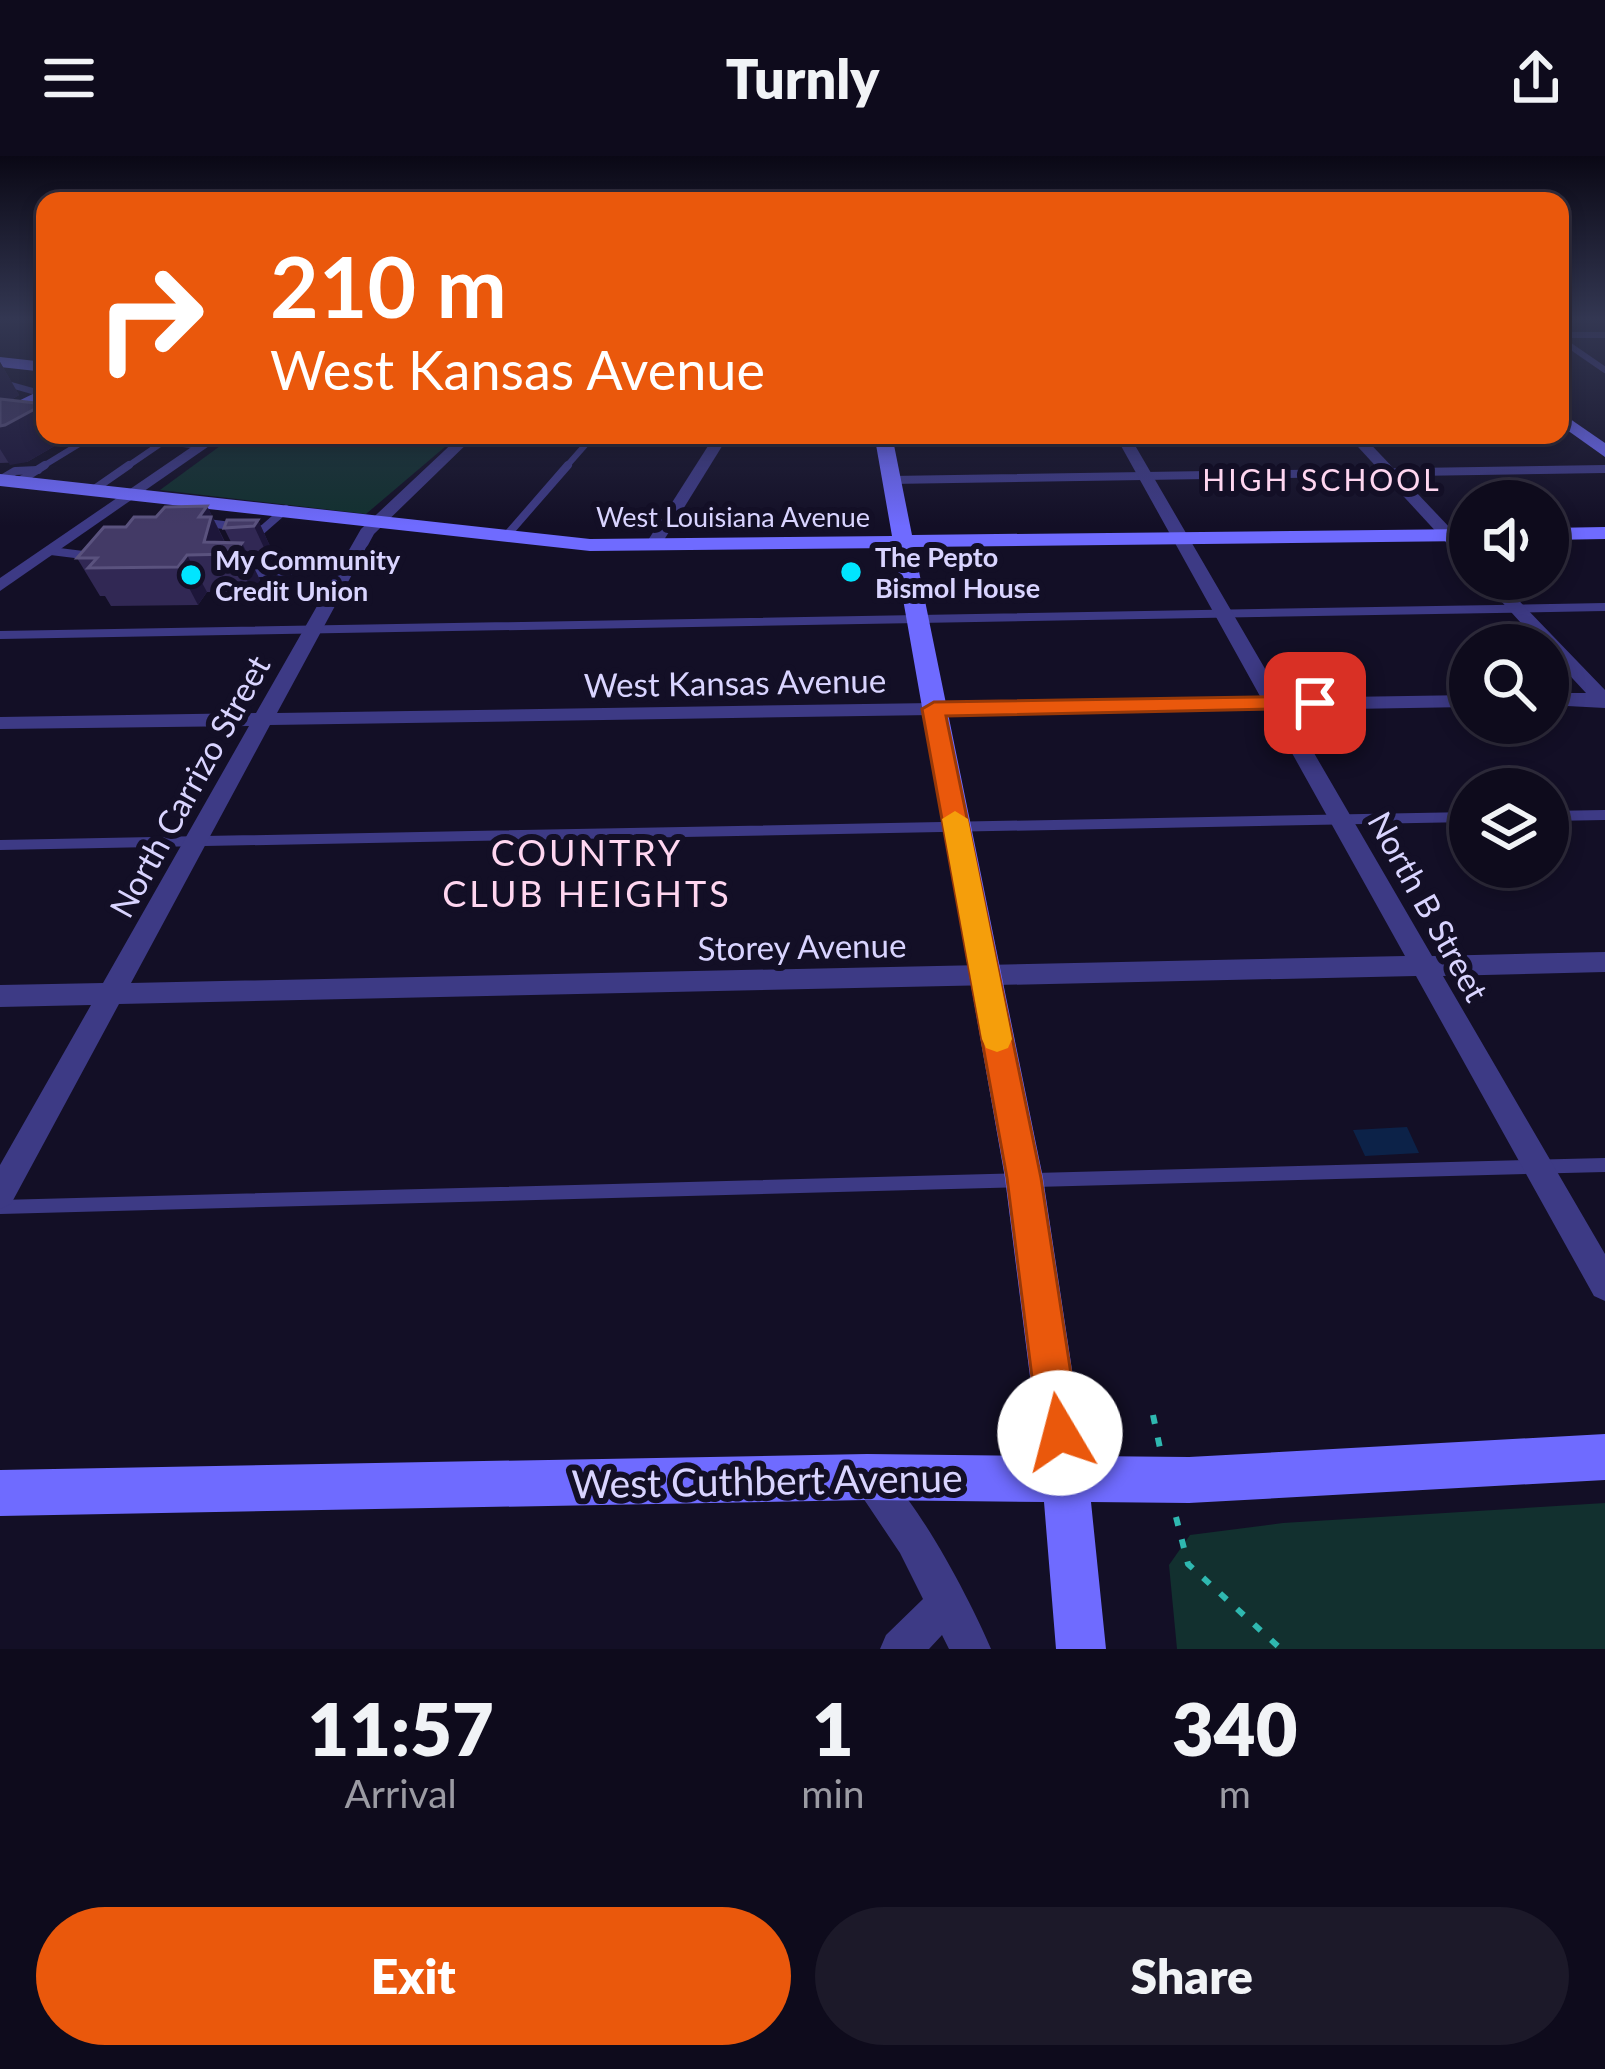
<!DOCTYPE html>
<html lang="en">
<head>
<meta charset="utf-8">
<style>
  body { margin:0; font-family:Lato,sans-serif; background:#1c1929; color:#f1f3f6; height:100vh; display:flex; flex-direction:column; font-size:45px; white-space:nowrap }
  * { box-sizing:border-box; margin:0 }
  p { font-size:39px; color:#9b9ba3 }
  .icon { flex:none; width:66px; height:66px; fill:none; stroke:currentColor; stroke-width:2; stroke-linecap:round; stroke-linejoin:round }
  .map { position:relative; height:1493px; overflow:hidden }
  .details { display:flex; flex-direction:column; background:#0e0b1c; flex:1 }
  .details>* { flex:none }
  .hud { position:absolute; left:36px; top:36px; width:1533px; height:252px; border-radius:24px; box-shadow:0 6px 18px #0003,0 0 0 3px #2e2b3b; background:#ea580c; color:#fff; overflow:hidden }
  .fabs { position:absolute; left:1449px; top:324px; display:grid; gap:24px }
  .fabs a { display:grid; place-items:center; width:120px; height:120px; border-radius:50%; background:#0e0b1c; box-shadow:0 6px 18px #0003,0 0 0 3px #2e2b3b; font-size:60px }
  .pin { position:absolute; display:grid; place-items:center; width:102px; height:102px; color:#fff; margin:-51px; border-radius:24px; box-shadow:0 6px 18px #0006 }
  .me { position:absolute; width:132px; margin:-66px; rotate:352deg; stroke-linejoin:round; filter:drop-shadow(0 0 9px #0008) }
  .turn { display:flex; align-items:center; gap:42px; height:252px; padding:0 36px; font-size:54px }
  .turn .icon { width:156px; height:156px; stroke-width:2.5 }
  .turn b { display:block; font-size:84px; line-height:102px }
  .eta { display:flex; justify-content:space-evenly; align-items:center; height:204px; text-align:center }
  .eta b { font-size:72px; font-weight:800; line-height:84px }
  .button { display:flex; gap:24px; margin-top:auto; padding:24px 36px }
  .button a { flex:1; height:138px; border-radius:72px; background:#ea580c; color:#fff; font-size:48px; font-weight:800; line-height:138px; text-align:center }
  .button a+a { background:#1c1929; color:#f1f3f6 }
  header { display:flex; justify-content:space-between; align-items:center; height:156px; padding:0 36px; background:#0e0b1c; font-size:54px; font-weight:800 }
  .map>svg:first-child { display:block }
  .green { fill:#12302f }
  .water { fill:#0c2248 }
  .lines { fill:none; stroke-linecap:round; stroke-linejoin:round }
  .path { stroke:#2fb8b0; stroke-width:6; stroke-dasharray:9 14; stroke-linecap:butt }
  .lane-far3 { stroke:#3d3a85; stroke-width:6 }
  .lane-far2 { stroke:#3d3a85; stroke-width:8 }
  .lane-far1 { stroke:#3d3a85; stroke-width:10 }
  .lane { stroke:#3d3a85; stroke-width:14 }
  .street { fill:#3d3a85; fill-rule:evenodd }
  .secondary { fill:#6f6bff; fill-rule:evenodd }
  .wall { fill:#312854 }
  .shaded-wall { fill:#1d163a }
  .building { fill:#433a66; stroke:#5a527e; stroke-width:3 }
  .route { fill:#ea580c; stroke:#983908; stroke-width:3 }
  .slow { fill:#f59e0b }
  .poi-dot { fill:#00e5ff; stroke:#130f26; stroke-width:4.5 }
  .labels { text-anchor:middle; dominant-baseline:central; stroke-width:12; stroke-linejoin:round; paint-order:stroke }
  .far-street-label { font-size:27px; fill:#d9d4ff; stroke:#130f26 }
  .far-poi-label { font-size:27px; font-weight:bold; fill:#d9d4ff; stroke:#130f26; text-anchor:start }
  .far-neighbourhood-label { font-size:30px; letter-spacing:3px; fill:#ffd6f0; stroke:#130f26 }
  .street-label { font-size:33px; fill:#d9d4ff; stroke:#130f26 }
  .neighbourhood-label { font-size:36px; letter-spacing:3px; fill:#ffd6f0; stroke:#130f26 }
  .near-street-label { font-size:39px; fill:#d9d4ff; stroke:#130f26 }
</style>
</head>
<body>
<header><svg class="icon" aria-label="menu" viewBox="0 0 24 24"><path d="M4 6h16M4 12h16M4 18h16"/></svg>Turnly<svg class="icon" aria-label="share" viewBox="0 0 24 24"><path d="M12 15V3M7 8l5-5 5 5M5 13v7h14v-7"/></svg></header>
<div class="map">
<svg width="1605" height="1493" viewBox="0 0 1605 1493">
  <rect width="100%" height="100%" fill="#130f26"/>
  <g class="green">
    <path d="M235,279H459L366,358L160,334Z"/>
    <path d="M1605,1347V1493H1177L1169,1409L1190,1379L1283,1367Z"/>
  </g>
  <path class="water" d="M1407,971L1419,997L1365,1000L1353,974Z"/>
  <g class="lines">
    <g class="path">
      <path d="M1153,1259L1160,1292"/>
      <path d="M1176,1361L1188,1408L1281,1493"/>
    </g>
    <g class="lane-far3">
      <path d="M1560,183L1605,214"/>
      <path d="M0,226L43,238"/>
      <path d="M40,312L94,279"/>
      <path d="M125,312L163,286L203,290"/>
      <path d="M565,312L594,279"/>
    </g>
    <g class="lane-far2">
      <path d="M0,324L15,315L38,314"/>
      <path d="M890,324L1605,313"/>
      <path d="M18,326L45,309"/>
      <path d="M93,334L129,309"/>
      <path d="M200,366L262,374L286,353"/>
      <path d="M507,379L568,309"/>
      <path d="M51,395L91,400"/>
      <path d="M245,418L348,411"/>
      <path d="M0,479L1605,451"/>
    </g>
    <g class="lane-far1">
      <path d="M1548,660L1605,659"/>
      <path d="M0,689L1470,661"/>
    </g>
    <path class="lane" d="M0,1051L1605,1009"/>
    <g class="street">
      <rect x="1560" y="176" width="45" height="6"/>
      <path d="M209,279H225L0,435V422Z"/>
      <path d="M461,279H476L374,378L277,557L1261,542L1115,279H1129L1282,542L1470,539V551L1289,554L1432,800L1605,796V816L1443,820L1605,1098V1145L1594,1140L1416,820L119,848L11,1048L0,1053V1009L91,849L0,851V829L103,827L249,570L0,573V561L256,557L361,373ZM1268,554L1405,800L131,827L270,569Z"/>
      <path d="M715,279H729L659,392H647L645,389Z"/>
      <path d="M1347,279H1362L1470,393V408L1464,406Z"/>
      <path d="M1481,423H1498L1605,534V552L1548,549V537H1586L1548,496V489H1541Z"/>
      <path d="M867,1303C906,1319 974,1451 991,1493H949L942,1479L929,1493H880L886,1479L923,1443L900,1397L849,1321L854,1308Z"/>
    </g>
    <g class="secondary">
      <path d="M0,201L45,206V216L0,211Z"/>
      <path d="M45,232V243L0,266V254Z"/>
      <path d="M1560,256L1605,287V301L1560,269Z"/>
      <path d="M736,279H892L912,379L1470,373V385L914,391L1043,1022L1085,1300L1189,1301L1605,1278V1324L1189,1347L1091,1346L1106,1493H1056L1044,1346L867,1344L0,1360V1314L867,1298L1040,1300L1005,1022L894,392L590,395L0,330V318L590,383L892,380L875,283L820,290L745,284Z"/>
      <path d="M1605,371V383L1548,384V372Z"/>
    </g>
  </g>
  <g class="wall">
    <path d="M7,161H45V165L7,162Z"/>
    <path d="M0,206L19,239L11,244L44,248L45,279L65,284L27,306L0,307Z"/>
    <path d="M207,350L225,386H231L224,372L258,364L275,401L271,407L252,408L260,424L253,436H207L198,449L111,450L105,440H100L77,402L126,371L156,361Z"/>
  </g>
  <g class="shaded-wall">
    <path d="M0,206L19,239L0,250Z"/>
    <path d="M44,248L45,279H62L65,284L27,306L10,309L0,293V270Z"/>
    <path d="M207,350L225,387L204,386L199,361Z"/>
    <path d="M258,364L275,401L271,407L254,370Z"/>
    <path d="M242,387L260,424L253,436L234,398Z"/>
    <path d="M187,399L207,436L198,449L178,411Z"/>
  </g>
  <g class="building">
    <path d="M0,243L44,248L5,269L0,270Z"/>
    <path d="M207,350L199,361H211L204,386L242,387L234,398L187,399L178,411L88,412L97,402H77L104,371H126L134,361H156L165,351Z"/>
    <path d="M227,364H258L254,370L224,372Z"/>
  </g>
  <linearGradient id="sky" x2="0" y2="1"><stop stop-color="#0a0815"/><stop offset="0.44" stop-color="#333752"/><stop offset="1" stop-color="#333752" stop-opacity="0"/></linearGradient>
  <rect width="1605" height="370" fill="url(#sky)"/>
  <path class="route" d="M1315,540L1323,542V552L946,560L1041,1022L1080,1277L1074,1292L1060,1298L1045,1292L1039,1277L1007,1022L922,553L934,546Z"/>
  <path class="slow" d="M955,655L968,663L1012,883L1008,892L997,896L986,892L982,883L942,663Z"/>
  <g class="poi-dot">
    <circle cx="851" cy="416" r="12"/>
    <circle cx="191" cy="419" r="12"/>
  </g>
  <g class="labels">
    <g class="far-street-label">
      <text x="733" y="360">West Louisiana Avenue</text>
    </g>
    <g class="far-poi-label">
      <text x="875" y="400">The Pepto<tspan x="875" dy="31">Bismol House</tspan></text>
      <text x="215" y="403">My Community<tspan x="215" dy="31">Credit Union</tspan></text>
    </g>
    <g class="far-neighbourhood-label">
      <text x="1322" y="323">HIGH SCHOOL</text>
    </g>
    <g class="street-label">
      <text transform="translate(735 526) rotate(-1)">West Kansas Avenue</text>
      <text transform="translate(189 630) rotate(-61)">North Carrizo Street</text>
      <text transform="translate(1429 750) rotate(61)">North B Street</text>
      <text transform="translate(802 790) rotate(-1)">Storey Avenue</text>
    </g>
    <g class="neighbourhood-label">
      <text x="587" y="696">COUNTRY<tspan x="587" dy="41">CLUB HEIGHTS</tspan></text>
    </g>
    <g class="near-street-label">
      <text transform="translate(767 1324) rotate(-1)">West Cuthbert Avenue</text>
    </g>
  </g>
</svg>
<div class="fabs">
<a><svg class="icon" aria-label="sound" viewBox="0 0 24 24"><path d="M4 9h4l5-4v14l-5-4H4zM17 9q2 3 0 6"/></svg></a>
<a><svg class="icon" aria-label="search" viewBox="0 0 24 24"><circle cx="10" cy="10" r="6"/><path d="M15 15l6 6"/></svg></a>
<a><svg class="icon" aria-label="layers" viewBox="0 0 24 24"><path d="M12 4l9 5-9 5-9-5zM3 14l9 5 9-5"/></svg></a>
</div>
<div class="pin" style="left:1315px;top:547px;background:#d93025"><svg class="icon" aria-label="arrive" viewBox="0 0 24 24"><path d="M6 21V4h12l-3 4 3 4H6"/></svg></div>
<svg class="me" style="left:1060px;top:1277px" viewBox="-20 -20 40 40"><circle r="19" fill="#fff"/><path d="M0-13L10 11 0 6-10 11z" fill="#ea580c"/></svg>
<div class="hud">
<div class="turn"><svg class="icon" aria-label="right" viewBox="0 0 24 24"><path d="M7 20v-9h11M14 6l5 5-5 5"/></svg><div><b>210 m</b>West Kansas Avenue</div></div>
</div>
</div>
<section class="details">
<div class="eta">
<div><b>11:57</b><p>Arrival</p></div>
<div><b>1</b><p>min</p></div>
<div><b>340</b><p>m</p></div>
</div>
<div class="button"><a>Exit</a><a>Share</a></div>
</section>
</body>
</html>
